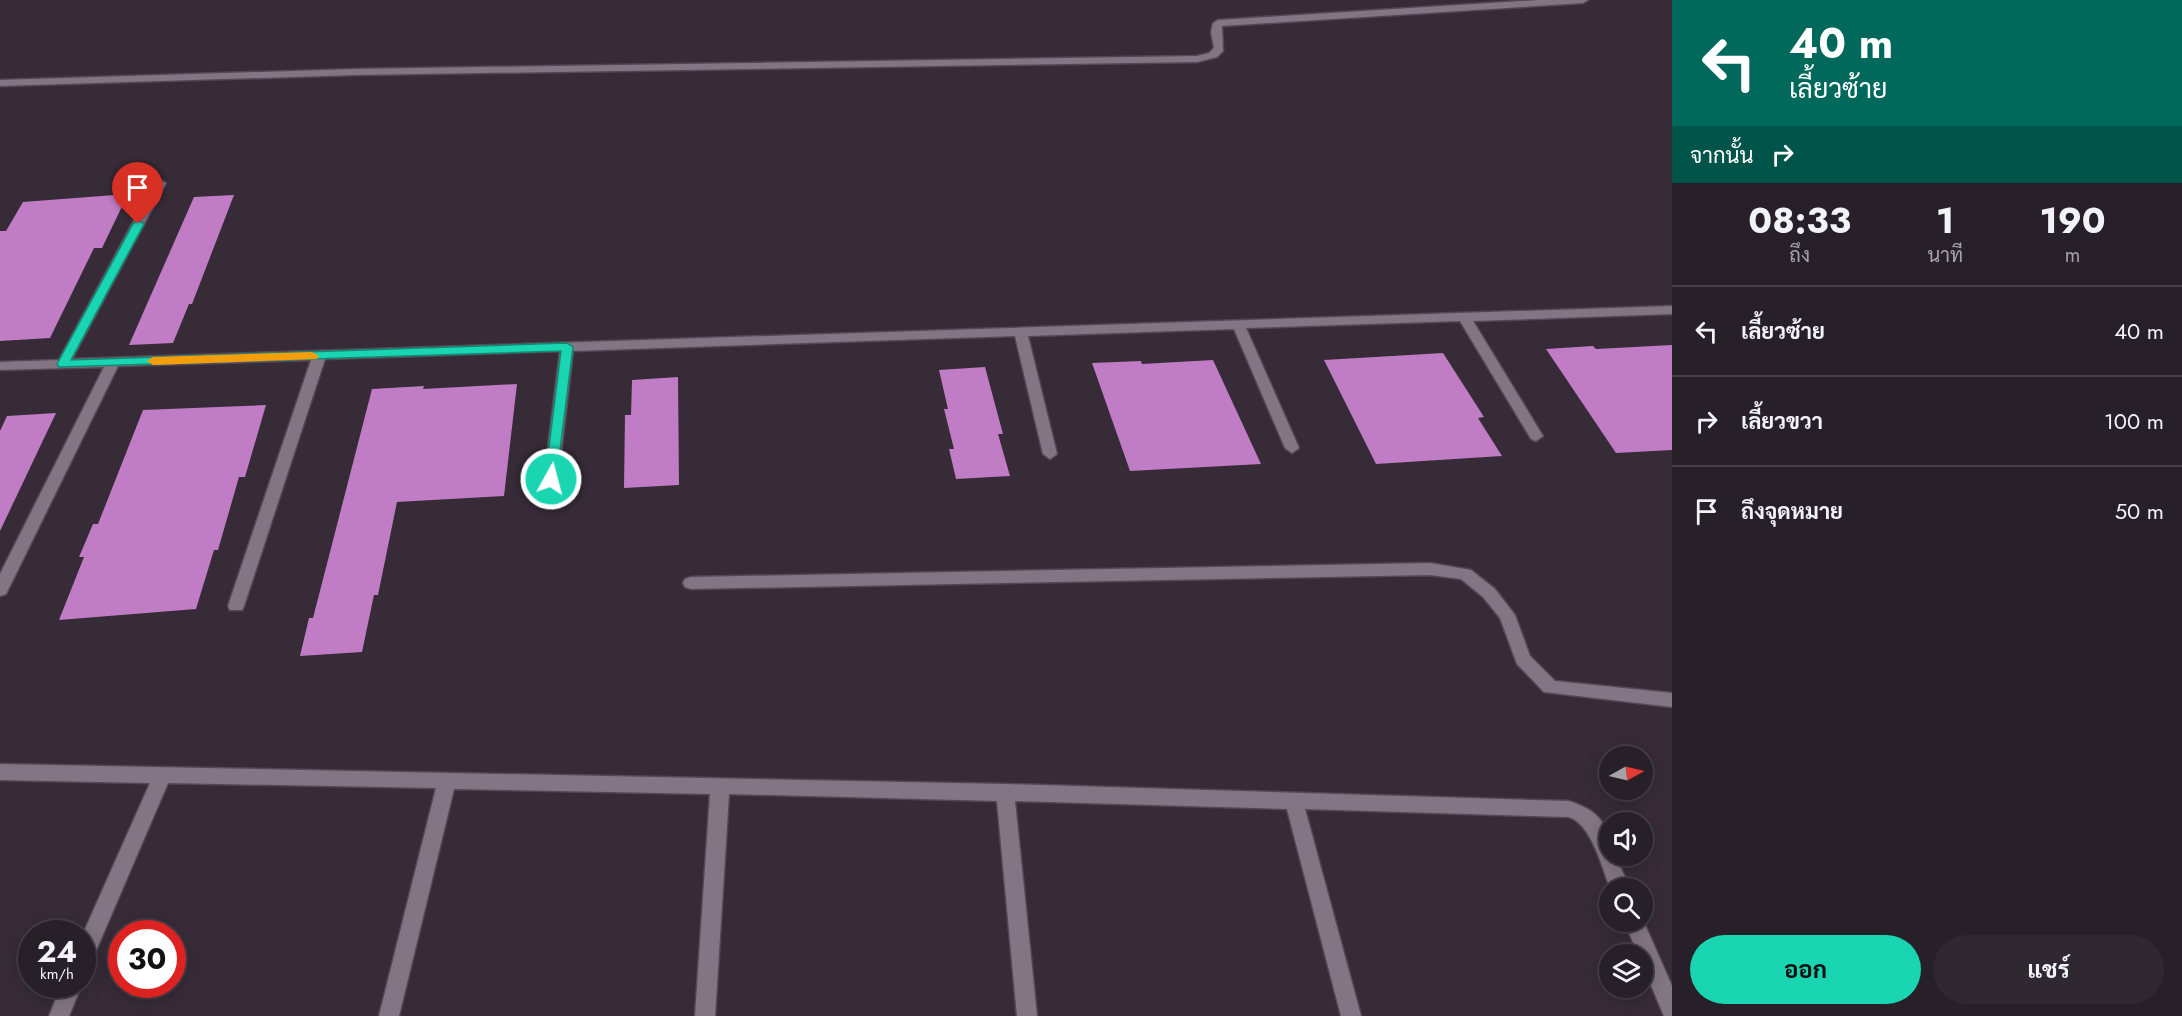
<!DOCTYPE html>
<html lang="th">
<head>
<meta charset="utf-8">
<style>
  body { margin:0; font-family:Jost,Sarabun,sans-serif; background:#302831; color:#f1f3f6; height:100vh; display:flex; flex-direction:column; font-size:22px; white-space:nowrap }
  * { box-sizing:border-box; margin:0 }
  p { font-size:20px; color:#a5a3a8 }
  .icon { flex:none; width:33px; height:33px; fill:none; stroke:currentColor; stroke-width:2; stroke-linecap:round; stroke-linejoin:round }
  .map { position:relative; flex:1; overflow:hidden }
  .panel { display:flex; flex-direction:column; background:#282029; width:510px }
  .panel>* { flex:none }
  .top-card { background:#00695c; color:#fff; overflow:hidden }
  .needle { width:39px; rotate:82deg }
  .controls { position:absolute; left:1599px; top:746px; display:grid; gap:12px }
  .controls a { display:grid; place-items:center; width:54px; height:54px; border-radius:50%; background:#282029; box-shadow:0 3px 15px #0003,0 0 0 2px #443e46; font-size:30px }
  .speed { position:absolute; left:18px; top:920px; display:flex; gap:12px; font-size:30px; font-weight:700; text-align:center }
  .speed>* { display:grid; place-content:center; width:78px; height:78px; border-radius:50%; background:#282029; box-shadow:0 3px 15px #0003,0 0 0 2px #443e46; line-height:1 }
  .speed small { font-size:15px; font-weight:400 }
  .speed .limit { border:9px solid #d22; background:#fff; color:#111 }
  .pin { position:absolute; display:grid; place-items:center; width:51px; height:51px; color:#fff; margin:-62px -26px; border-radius:50% 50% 50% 0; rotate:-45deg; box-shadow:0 0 6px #0007 }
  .pin .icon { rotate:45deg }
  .me { position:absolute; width:66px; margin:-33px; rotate:7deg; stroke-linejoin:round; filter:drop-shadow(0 0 4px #0008) }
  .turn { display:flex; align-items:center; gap:21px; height:126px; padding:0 18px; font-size:27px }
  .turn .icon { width:78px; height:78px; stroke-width:2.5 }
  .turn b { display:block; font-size:42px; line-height:51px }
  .then { display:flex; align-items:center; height:57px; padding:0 18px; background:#0003; gap:12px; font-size:22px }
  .eta { display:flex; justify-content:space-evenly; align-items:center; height:102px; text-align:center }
  .eta b { font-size:36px; font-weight:700; line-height:42px }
  .primary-button { display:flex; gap:12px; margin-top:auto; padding:12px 18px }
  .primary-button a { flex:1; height:69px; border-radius:36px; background:#1ad5b2; color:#111; font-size:24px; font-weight:700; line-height:69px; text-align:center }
  .primary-button a+a { background:#302831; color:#f1f3f6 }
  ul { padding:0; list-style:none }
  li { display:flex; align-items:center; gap:18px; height:90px; padding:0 18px; border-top:2px solid #443e46 }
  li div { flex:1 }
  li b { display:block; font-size:22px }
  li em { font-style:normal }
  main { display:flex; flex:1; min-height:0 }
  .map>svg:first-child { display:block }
  .building { fill:#c07cc4 }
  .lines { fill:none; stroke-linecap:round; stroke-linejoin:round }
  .minor-casing { stroke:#534853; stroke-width:3 }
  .minor { fill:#837684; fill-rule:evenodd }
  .route { fill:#1ad5b2; stroke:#118a74; stroke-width:1.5 }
  .slow { fill:#f59e0b }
</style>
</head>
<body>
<main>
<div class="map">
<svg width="1672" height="1016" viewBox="0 0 1672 1016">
  <rect width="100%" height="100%" fill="#362b37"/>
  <g class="building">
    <path d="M128,194L102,248H94L50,338L0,341V231H6L23,202Z"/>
    <path d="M234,195L192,304H189L173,343L129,345L194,197Z"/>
    <path d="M1672,345V450L1616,453L1546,349L1593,346L1596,349Z"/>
    <path d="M1443,353L1484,417L1478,418L1502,456L1376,464L1324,360Z"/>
    <path d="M1213,360L1261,464L1130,471L1092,363L1141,361L1142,364Z"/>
    <path d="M985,367L1003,434H998L1010,476L956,479L949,449H954L944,409H948L939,370Z"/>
    <path d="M678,377L679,485L624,488L625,415H631L632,380Z"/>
    <path d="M517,384L504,496L397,502L378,595H374L362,652L300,656L309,618H313L372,389L424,386L423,389Z"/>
    <path d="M266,405L245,477H239L218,550H214L196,609L59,620L84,557H79L93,524H98L143,410Z"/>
    <path d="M56,413L0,531V431L7,416Z"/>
  </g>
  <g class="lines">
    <g class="minor-casing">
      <g id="minor">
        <path d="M1538,0H1588L1583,3L1222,26L1223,51L1217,57L1197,62L356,75L0,86V80L356,69L1197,56L1209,53L1214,48L1211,32L1213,23L1218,20Z"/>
        <path d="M160,180L166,183L72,359L1672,306V314L1473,321L1543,436L1536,441L1531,439L1460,321L1246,328L1299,448L1292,453L1285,448L1234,329L1028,336L1057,454L1050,459L1043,454L1015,336L573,351L558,479L551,484L544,479L560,351L325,359L244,606L242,610H230L228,606L311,360L118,366L8,590L6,594L0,596V574L104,367L0,370V362L59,360L154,183Z"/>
        <path d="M1430,563L1471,570L1495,589L1515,615L1530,656L1555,681L1672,693V707L1544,692L1517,664L1500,618L1483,597L1461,579L1430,575L691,589L685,587L683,583L685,579L691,577Z"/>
        <path d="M0,764L1005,784L1569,801C1598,810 1610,824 1610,855H1615L1630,888H1610C1602,867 1591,824 1569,817L1305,809L1361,1016H1341L1287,809L1015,801L1037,1016H1017L997,801L729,794L715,1016H695L710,794L454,789L399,1016H379L436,788L168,783L89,967L82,969V936L150,783L0,780Z"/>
        <path d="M1642,918L1672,986V1016H1664L1642,964V954H1638L1624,921H1642Z"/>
        <path d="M62,984H82L69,1016H49Z"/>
      </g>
    </g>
    <use href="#minor" class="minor"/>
  </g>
  <path class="route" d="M138,220L144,224L71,360L567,343L573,347L556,482L551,483L545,479L561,351L59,367L57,364L133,224Z"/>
  <path class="slow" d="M312,352L319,356L317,359L153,365L147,361L153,357Z"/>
</svg>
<div class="controls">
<a><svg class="needle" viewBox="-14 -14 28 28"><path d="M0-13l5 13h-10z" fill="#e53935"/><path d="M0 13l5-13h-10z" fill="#a5a3a8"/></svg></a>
<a><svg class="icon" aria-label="sound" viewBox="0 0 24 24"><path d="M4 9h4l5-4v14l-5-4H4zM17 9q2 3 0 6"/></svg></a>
<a><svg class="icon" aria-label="search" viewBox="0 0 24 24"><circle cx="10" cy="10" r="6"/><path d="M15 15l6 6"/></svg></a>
<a><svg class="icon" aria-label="layers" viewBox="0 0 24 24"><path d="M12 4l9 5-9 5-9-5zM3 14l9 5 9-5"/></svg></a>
</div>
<div class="speed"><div>24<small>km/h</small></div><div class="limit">30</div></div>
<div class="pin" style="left:138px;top:224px;background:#d93025"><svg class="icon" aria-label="arrive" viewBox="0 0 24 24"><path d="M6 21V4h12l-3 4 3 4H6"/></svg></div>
<svg class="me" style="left:551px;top:479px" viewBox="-20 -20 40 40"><circle r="17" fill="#1ad5b2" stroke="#fff" stroke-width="3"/><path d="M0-11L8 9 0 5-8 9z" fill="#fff"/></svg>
</div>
<section class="panel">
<div class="top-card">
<div class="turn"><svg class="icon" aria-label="left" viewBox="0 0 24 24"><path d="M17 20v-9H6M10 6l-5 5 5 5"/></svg><div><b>40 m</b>เลี้ยวซ้าย</div></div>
<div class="then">จากนั้น<svg class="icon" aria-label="right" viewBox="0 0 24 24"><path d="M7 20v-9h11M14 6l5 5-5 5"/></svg></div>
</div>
<div class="eta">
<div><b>08:33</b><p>ถึง</p></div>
<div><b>1</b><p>นาที</p></div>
<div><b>190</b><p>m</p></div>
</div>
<ul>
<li><svg class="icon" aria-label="left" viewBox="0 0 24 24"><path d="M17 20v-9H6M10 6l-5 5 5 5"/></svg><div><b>เลี้ยวซ้าย</b></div><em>40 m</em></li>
<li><svg class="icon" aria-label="right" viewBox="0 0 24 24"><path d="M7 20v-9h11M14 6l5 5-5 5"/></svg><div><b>เลี้ยวขวา</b></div><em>100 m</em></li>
<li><svg class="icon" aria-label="arrive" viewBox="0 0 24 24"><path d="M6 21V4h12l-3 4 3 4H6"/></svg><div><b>ถึงจุดหมาย</b></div><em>50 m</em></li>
</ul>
<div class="primary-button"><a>ออก</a><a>แชร์</a></div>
</section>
</main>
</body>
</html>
